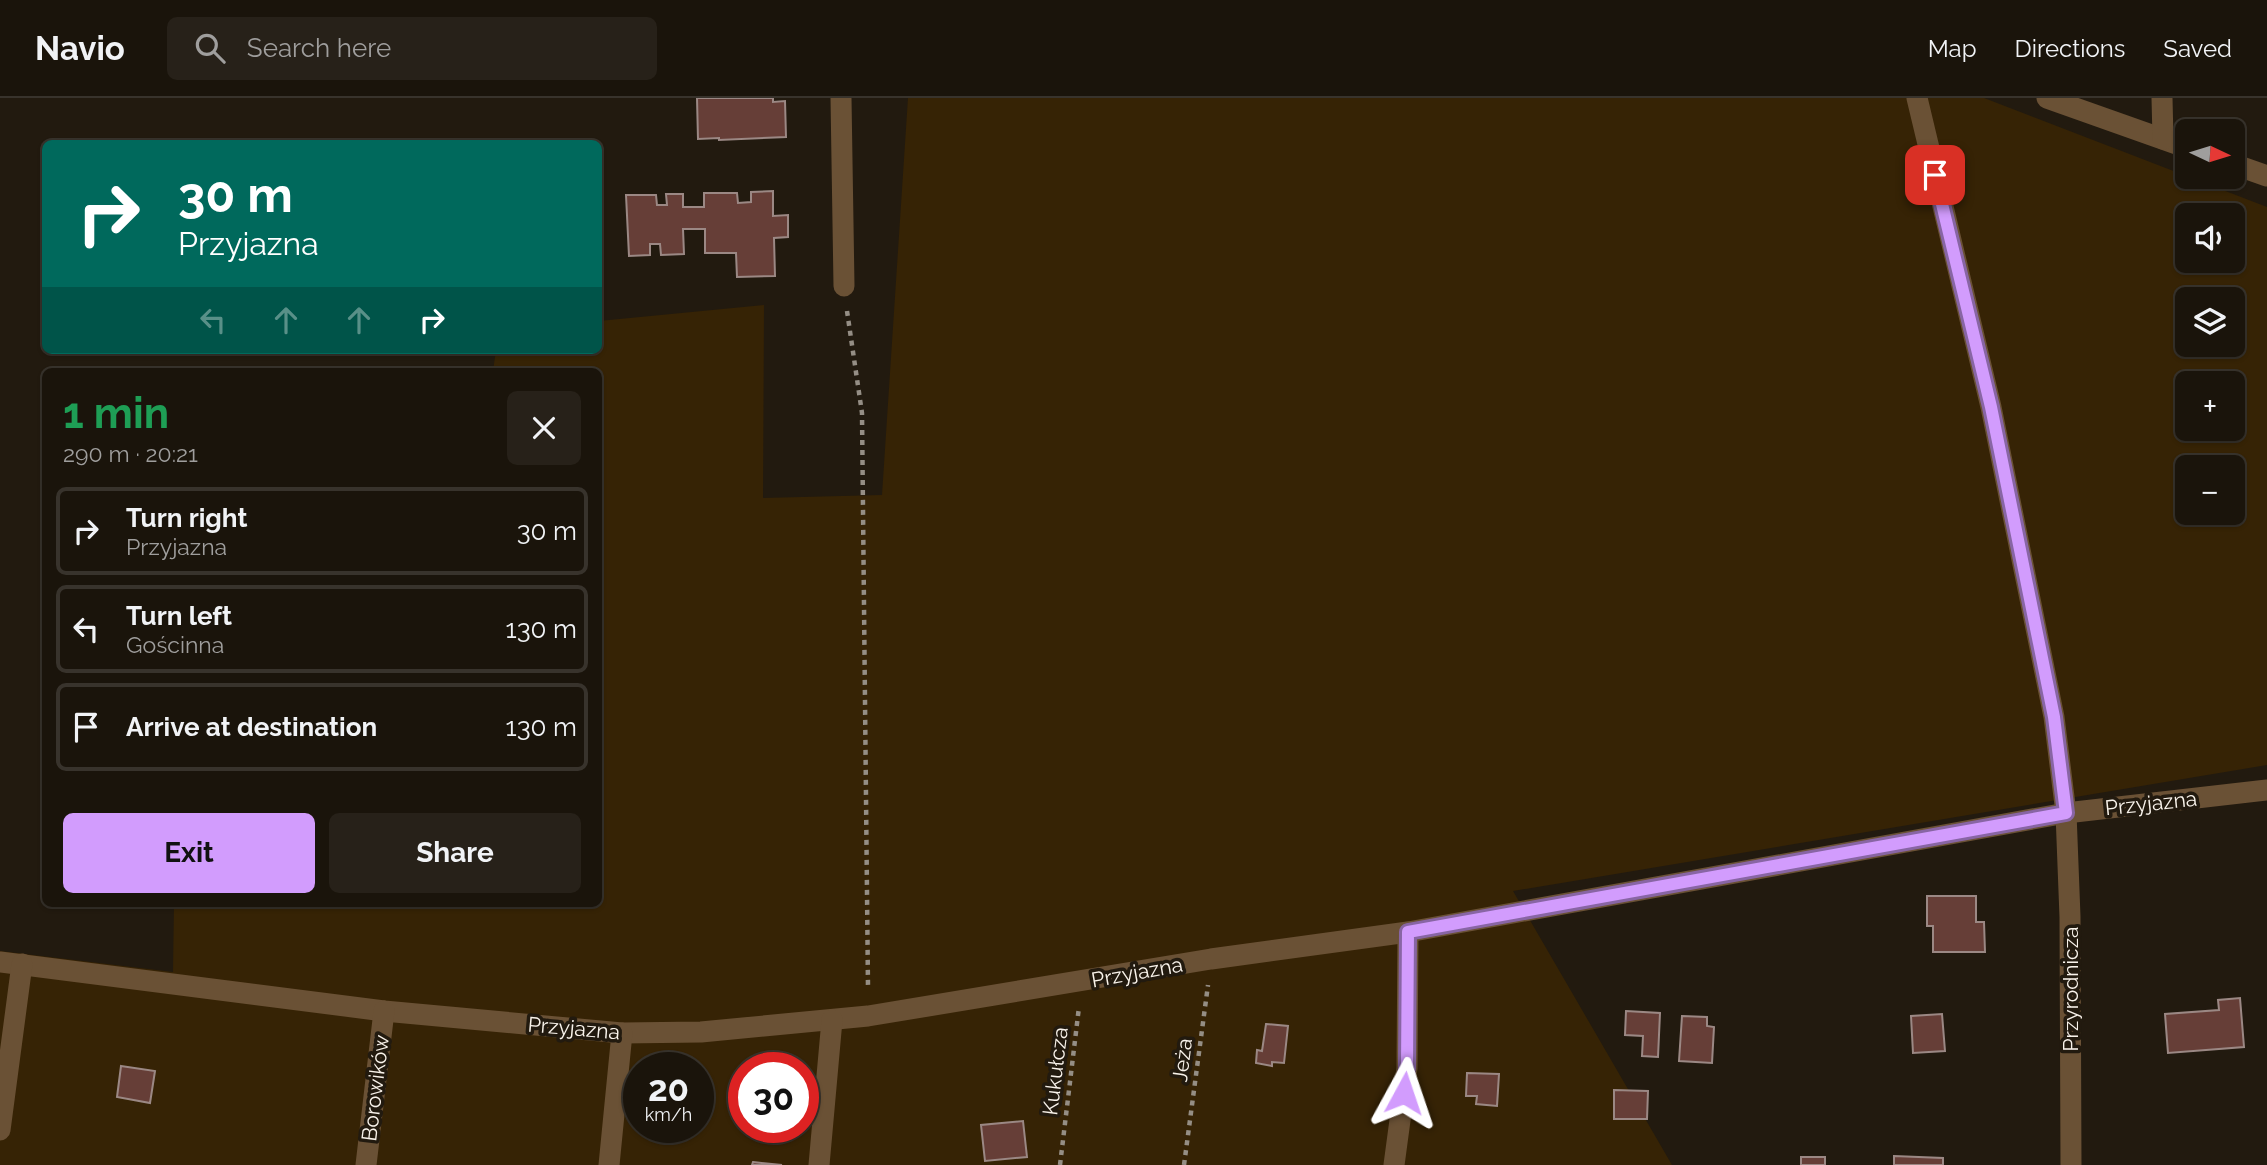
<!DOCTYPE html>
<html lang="en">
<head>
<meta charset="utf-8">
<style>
  body { margin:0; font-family:Raleway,sans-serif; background:#272119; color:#f1f3f6; height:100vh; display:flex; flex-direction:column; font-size:26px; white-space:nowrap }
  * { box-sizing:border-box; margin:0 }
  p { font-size:23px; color:#9f9e9d }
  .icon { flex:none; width:38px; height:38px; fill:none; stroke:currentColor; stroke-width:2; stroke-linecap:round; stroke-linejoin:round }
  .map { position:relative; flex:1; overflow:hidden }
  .details { position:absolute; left:42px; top:270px; width:560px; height:539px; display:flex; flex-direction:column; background:#1a140b; border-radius:10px; box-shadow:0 2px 5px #0004,0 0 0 2px #38332c }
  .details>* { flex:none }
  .top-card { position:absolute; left:42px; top:42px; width:560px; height:214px; border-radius:10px; box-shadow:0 2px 5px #0004,0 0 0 2px #38332c; background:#00695c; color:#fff; overflow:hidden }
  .needle { width:46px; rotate:94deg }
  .fabs { position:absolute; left:2175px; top:21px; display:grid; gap:14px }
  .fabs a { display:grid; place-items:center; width:70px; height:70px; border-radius:10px; background:#1a140b; box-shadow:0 2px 5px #0004,0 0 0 2px #38332c; font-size:35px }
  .speed { position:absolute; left:623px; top:954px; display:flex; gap:14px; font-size:35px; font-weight:700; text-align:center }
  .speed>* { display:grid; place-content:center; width:91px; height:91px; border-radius:50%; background:#1a140b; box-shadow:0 2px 5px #0004,0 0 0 2px #38332c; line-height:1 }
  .speed small { font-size:18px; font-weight:400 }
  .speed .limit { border:10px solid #d22; background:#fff; color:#111 }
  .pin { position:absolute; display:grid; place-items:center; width:60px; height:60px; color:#fff; margin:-30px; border-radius:14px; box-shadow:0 4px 10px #0006 }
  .me { position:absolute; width:77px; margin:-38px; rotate:5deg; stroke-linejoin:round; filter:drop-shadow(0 0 5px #0008) }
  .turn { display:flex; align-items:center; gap:24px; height:147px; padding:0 21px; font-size:32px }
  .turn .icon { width:91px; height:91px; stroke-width:2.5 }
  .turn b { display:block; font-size:49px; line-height:60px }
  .lanes { display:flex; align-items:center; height:66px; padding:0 21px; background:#0003; justify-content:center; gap:35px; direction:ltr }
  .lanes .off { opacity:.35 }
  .round { display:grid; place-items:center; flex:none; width:74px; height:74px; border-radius:10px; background:#272119 }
  .summary { display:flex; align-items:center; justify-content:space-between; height:119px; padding:0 21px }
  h1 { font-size:42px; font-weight:700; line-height:52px; color:#1e9e55 }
  .button { display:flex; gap:14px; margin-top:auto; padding:14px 21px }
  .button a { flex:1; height:80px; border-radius:10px; background:#d29cfd; color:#111; font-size:28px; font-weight:700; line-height:80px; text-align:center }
  .button a+a { background:#272119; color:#f1f3f6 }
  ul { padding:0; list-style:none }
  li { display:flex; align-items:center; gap:21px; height:88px; margin:0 14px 10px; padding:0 7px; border:4px solid #38332c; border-radius:10px }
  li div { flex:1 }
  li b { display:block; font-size:26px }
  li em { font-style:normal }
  header { display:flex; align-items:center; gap:42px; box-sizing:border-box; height:98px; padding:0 35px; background:#1a140b; border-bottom:2px solid #38332c }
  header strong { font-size:33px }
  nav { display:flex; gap:38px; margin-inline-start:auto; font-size:24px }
  .search { width:490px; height:63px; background:#272119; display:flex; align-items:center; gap:18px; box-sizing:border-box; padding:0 24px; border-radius:10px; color:#9f9e9d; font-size:26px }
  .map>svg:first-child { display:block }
  .green { fill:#362305; fill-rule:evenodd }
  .building { fill:#663e37; stroke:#9b8884; stroke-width:2 }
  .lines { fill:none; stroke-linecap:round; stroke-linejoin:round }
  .path { stroke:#958e85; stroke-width:4.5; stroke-dasharray:5 5; stroke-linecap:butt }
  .minor { stroke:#6a5135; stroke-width:21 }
  .route-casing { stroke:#8865a4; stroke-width:18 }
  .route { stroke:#d29cfd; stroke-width:12 }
  .labels { text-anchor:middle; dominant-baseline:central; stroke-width:7; stroke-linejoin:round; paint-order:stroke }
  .street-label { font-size:21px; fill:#f9f3eb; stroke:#221a0f }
</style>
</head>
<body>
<header>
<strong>Navio</strong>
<div class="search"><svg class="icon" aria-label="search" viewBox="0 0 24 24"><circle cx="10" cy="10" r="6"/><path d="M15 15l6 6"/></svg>Search here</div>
<nav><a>Map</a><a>Directions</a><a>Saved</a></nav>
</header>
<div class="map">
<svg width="2267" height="1067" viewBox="0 0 2267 1067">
  <rect width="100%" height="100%" fill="#221a0f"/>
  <path class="green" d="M908,0H1984L2267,109V667L1513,793L1672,1067H0V853L173,874L174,805H598V273H493L496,252H598L599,223L764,207L763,400L882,397ZM2188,117H2233V163H2188ZM2188,201H2233V247H2188ZM2188,285H2233V331H2188ZM2188,369H2233V415H2188ZM639,970H698V1029H639ZM744,970H803V1029H744Z"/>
  <g class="building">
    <path d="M697,0H773V4L785,3L786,39L719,42V40L698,41Z"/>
    <path d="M773,93V118L788,117V139L774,140L775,178L737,179L736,155H705V131H683L684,156L661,157L660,146H650V157L629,158L626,97H656L657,107H667L666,96H683V109H704V95H737L738,105L751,104V94Z"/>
    <path d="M1927,798H1976V824H1984L1985,854H1933V828H1927Z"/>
    <path d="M2240,900L2244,949L2168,955L2165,916L2219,912L2218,902Z"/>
    <path d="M1626,913L1660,915L1658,959L1642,958L1643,938L1625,937Z"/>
    <path d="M1942,916L1945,953L1913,955L1911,918Z"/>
    <path d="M1682,918L1707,919V928L1714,929L1712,965L1679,963Z"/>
    <path d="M1266,926L1288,928L1284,965L1272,964V968L1256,965L1257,952L1262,953Z"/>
    <path d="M121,968L155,973L150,1005L117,999Z"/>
    <path d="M1467,975L1499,976L1497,1008L1476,1006L1477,998H1466Z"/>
    <path d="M1614,992L1648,993L1647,1021H1614Z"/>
    <path d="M1023,1023L1027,1059L985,1063L981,1027Z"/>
    <path d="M1894,1058L1943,1060V1067H1894Z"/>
    <rect x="1801" y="1059" width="24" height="8"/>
    <path d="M753,1064L782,1067H752Z"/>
  </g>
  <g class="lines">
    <g class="path">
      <path d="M847,213L862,315L868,890"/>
      <path d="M1060,1067L1079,909"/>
      <path d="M1184,1067L1208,887"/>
    </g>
    <g class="minor">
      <path d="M841,0L844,188"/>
      <path d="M1917,0L1991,309L2054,619L2066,715L2070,819L2071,1067"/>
      <path d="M2047,0L2188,50"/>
      <path d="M2162,0L2163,41"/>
      <path d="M2233,66L2267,78"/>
      <path d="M0,864L384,913L622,935L701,934L868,918L1211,861L1408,834L2066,715L2267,692"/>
      <path d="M0,1032L22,866"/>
      <path d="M366,1067L384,913"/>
      <path d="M609,1067L622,935"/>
      <path d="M819,1067L832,922"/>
      <path d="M1394,1067L1407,970L1408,834"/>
    </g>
  </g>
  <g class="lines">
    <g class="route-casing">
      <path id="route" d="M1404,995L1407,970L1408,834L2066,715L2054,619L1991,309L1935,77"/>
    </g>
    <use href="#route" class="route"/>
  </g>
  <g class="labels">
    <g class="street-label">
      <text transform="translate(2151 705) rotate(-6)">Przyjazna</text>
      <text transform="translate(1137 874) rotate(-10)">Przyjazna</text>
      <text transform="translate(2070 891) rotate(-90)">Przyrodnicza</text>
      <text transform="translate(574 930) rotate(5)">Przyjazna</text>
      <text transform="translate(1182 962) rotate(-83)">Jeża</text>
      <text transform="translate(1055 973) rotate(-83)">Kukułcza</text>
      <text transform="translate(375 990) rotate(-83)">Borowików</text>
    </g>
  </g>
</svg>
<div class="fabs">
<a><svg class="needle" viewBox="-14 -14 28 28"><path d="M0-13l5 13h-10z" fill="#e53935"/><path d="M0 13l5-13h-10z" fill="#9f9e9d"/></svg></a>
<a><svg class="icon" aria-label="sound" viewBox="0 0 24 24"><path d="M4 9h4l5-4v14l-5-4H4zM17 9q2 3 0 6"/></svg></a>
<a><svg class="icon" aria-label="layers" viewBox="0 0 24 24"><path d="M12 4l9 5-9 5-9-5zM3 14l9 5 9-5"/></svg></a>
<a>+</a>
<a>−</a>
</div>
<div class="speed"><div>20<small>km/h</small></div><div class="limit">30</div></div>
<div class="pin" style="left:1935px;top:77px;background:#d93025"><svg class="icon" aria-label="arrive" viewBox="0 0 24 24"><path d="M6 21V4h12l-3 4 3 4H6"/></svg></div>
<svg class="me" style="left:1404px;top:995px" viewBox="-20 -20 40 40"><path d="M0-17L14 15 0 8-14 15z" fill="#d29cfd" stroke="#fff" stroke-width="4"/></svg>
<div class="top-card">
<div class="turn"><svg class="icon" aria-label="right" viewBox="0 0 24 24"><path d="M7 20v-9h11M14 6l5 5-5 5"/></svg><div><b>30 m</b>Przyjazna</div></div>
<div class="lanes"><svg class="icon off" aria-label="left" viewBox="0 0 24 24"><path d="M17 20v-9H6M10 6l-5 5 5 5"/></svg><svg class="icon off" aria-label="ahead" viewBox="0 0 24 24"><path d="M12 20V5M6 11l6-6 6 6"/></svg><svg class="icon off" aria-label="ahead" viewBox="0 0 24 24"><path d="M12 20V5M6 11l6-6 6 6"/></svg><svg class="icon" aria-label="right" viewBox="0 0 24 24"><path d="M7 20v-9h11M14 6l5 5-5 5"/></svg></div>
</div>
<section class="details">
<div class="summary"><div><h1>1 min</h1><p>290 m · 20:21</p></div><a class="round"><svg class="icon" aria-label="close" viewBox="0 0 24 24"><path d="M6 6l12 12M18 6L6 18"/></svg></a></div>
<ul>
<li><svg class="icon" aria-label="right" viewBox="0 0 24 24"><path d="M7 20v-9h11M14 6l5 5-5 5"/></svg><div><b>Turn right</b><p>Przyjazna</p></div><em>30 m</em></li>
<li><svg class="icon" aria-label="left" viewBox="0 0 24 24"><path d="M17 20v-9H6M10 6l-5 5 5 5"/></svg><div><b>Turn left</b><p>Gościnna</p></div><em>130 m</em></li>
<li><svg class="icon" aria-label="arrive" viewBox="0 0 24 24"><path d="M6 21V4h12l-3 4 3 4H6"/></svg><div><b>Arrive at destination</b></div><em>130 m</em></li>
</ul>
<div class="button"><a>Exit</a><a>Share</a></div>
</section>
</div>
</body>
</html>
